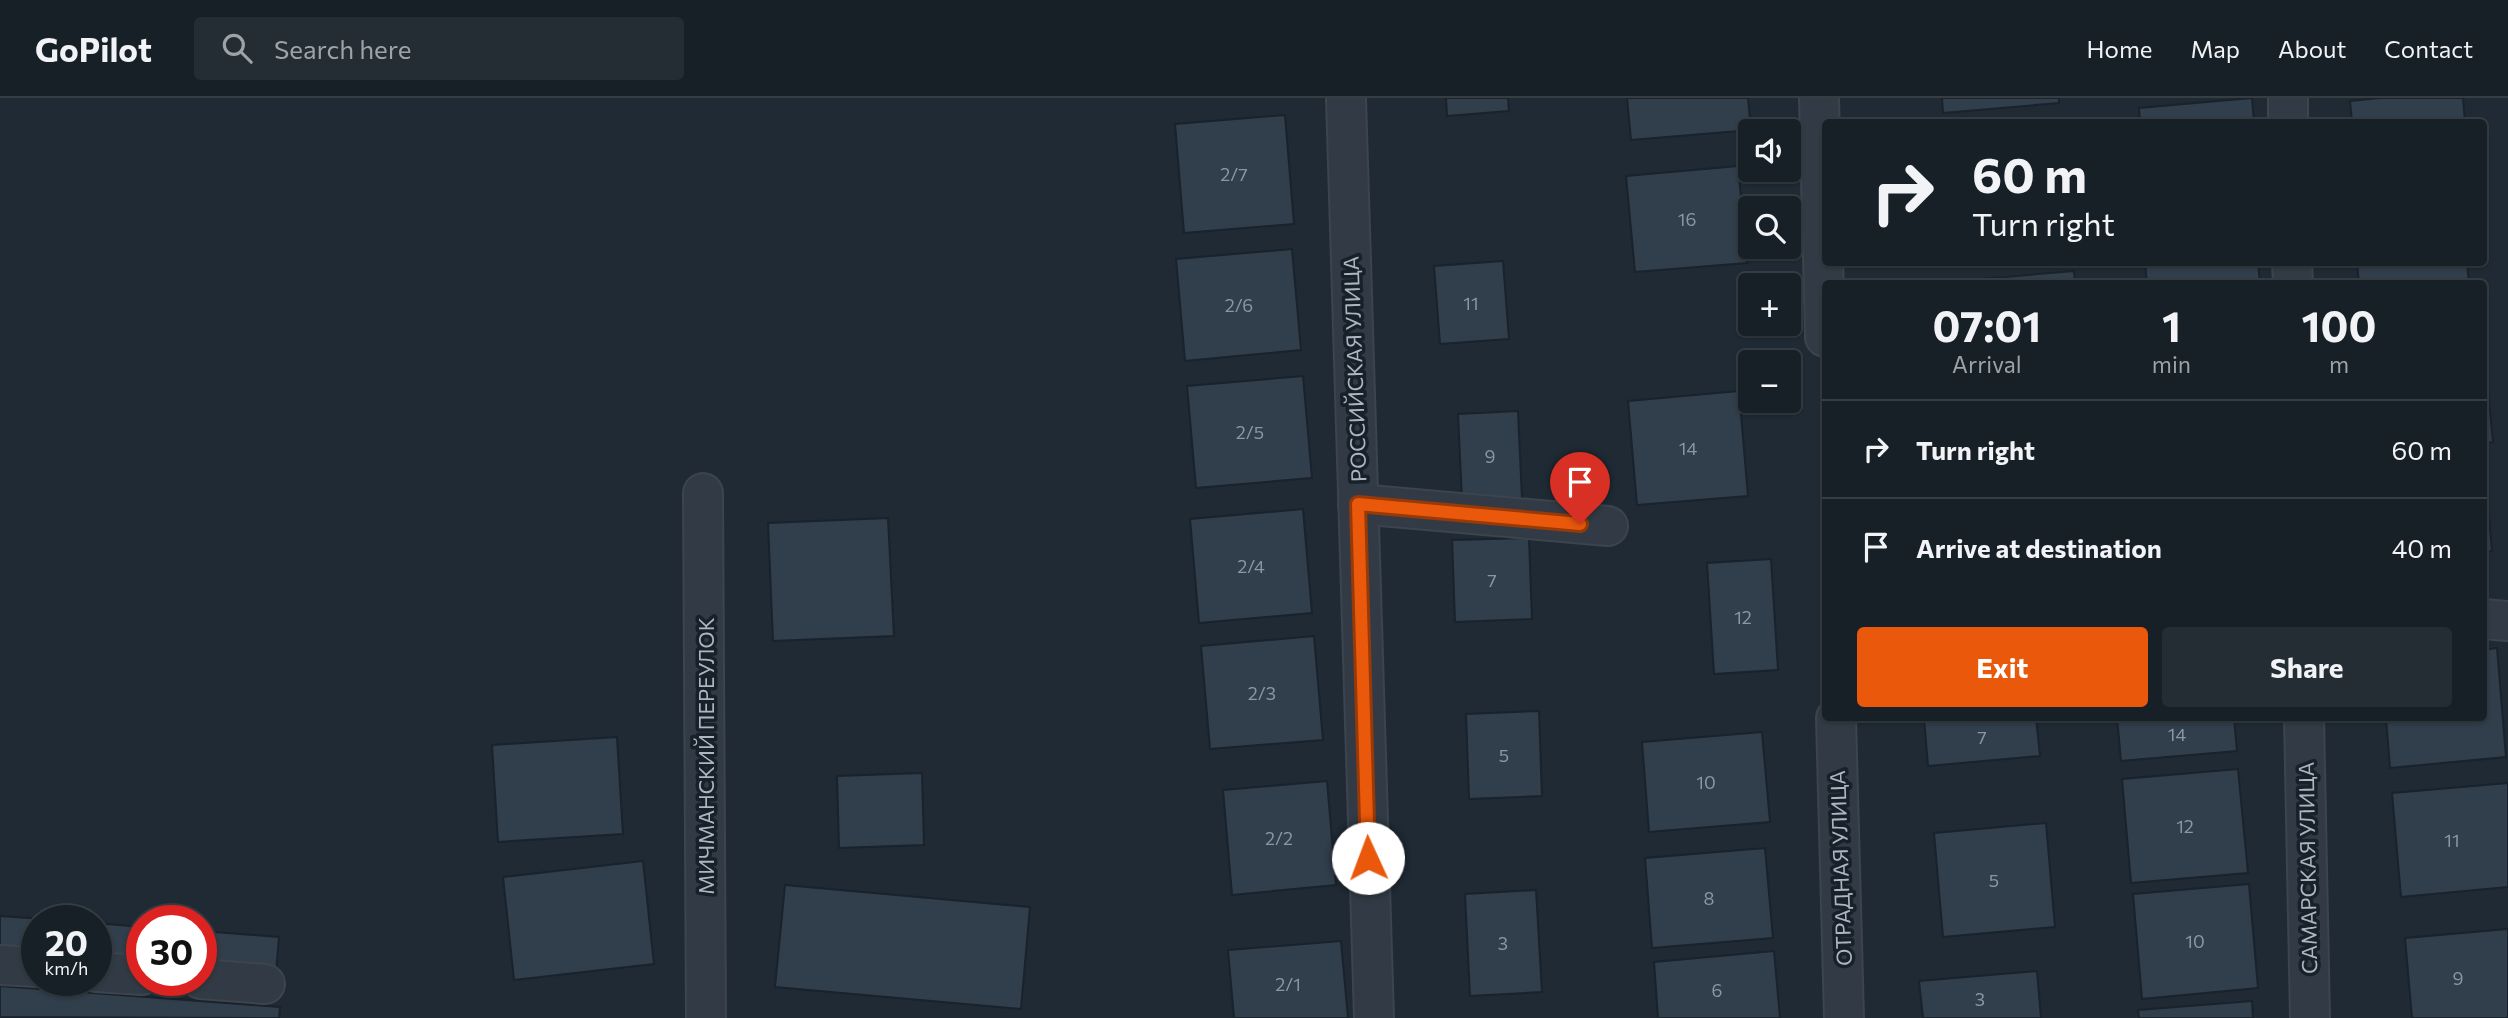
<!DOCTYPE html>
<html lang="en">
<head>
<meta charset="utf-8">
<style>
  body { margin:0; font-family:Commissioner,sans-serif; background:#242d33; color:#f1f3f6; height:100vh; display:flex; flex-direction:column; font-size:26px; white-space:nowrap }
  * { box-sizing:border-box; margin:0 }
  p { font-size:23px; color:#9ea3a7 }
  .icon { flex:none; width:38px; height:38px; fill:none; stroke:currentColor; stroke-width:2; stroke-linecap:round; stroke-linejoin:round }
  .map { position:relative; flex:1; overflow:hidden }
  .panel { position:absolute; left:1822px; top:182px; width:665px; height:441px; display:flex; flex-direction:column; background:#172027; border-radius:7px; box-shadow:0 2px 5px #0004,0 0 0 2px #363e44 }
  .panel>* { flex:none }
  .hud { position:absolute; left:1822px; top:21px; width:665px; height:147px; border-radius:7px; box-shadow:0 2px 5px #0004,0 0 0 2px #363e44; background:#172027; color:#f1f3f6; overflow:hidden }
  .fabs { position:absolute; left:1738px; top:21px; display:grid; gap:14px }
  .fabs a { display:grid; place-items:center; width:63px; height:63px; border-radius:7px; background:#172027; box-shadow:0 2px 5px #0004,0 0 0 2px #363e44; font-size:35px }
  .speed { position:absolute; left:21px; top:807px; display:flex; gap:14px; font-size:35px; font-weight:700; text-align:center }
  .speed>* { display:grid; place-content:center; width:91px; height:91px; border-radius:50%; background:#172027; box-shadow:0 2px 5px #0004,0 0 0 2px #363e44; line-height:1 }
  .speed small { font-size:18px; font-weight:400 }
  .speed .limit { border:10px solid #d22; background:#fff; color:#111 }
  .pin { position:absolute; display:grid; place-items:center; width:60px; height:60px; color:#fff; margin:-72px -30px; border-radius:50% 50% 50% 0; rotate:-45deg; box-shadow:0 0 7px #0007 }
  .pin .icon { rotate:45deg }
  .me { position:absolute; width:77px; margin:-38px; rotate:358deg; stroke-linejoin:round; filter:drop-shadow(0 0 5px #0008) }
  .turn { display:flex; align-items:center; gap:24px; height:147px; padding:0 35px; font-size:32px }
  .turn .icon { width:91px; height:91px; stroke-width:2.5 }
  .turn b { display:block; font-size:49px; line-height:60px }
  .eta { display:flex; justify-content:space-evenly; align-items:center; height:119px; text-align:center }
  .eta b { font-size:42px; font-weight:700; line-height:49px }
  .action { display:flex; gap:14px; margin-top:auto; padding:14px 35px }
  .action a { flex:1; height:80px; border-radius:7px; background:#ea580c; color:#fff; font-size:28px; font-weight:700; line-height:80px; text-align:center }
  .action a+a { background:#242d33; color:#f1f3f6 }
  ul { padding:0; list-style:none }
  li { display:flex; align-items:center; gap:21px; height:98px; padding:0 35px; border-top:2px solid #363e44 }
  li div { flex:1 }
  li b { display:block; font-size:26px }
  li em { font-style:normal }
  header { display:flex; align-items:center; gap:42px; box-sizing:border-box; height:98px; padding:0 35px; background:#172027; border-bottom:2px solid #363e44 }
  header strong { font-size:33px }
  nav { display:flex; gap:38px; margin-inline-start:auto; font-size:24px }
  .search { width:490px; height:63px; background:#242d33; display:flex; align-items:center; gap:18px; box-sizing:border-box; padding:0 24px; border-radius:7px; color:#9ea3a7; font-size:26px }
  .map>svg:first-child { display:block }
  .building { fill:#313e4b; stroke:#1a222b; stroke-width:2 }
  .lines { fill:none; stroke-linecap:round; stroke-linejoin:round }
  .minor-casing { stroke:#3c444e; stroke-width:42 }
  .minor { stroke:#323b45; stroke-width:38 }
  .route-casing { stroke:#983908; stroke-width:18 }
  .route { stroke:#ea580c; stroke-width:12 }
  .labels { text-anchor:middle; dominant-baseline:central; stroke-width:7; stroke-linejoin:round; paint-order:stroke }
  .number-label { font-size:18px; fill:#8b96a2 }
  .street-label { font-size:21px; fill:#acb6c2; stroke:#182029 }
</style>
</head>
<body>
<header>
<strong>GoPilot</strong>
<div class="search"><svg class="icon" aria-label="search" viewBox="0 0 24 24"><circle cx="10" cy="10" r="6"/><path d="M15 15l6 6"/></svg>Search here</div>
<nav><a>Home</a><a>Map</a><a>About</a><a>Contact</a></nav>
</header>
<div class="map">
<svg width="2508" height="920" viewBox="0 0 2508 920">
  <rect width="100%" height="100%" fill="#1f2a34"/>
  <g class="building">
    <path d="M1446,0H1508L1509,13L1447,18Z"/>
    <path d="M1627,0H1748L1751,32L1631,42Z"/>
    <path d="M1942,0H2059V5L1943,15Z"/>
    <path d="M2252,0L2254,24H2140L2139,10Z"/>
    <path d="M2380,0H2463L2465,24H2352L2350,3Z"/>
    <path d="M1285,17L1294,126L1184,135L1175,26Z"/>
    <path d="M1738,68L1747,165L1635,174L1626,78Z"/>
    <path d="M1292,151L1301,252L1185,263L1176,161Z"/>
    <path d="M1503,163L1509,241L1440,246L1434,168Z"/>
    <path d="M2145,164H2258L2260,186H2147Z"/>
    <path d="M2357,164H2467L2469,186H2359Z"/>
    <path d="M2074,173L2075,186H1958V183Z"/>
    <path d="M2483,242L2493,344L2483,345Z"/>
    <path d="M1303,278L1312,380L1196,390L1187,288Z"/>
    <path d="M1739,293L1748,398L1637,407L1628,303Z"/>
    <path d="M1518,313L1522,400L1462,402L1458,316Z"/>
    <path d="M2483,356L2492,453L2483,454Z"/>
    <path d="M1303,411L1312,515L1199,525L1190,421Z"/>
    <path d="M888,420L894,538L773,543L768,425Z"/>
    <path d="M1529,440L1532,521L1455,524L1452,442Z"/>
    <path d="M1771,461L1778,572L1714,576L1707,465Z"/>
    <path d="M1314,538L1323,642L1210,651L1201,548Z"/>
    <path d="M2497,550L2506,659L2390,670L2386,620H2483V552Z"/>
    <path d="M1539,613L1542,698L1469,701L1466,616Z"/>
    <path d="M1924,620H2036L2040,658L1928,668Z"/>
    <path d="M2117,620H2234L2237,653L2121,663Z"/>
    <path d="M1762,634L1770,724L1649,734L1642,644Z"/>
    <path d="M617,639L623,736L498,744L492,647Z"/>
    <path d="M2238,671L2248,775L2131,785L2122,681Z"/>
    <path d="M922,675L924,747L839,750L837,678Z"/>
    <path d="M1327,683L1336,787L1232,797L1223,692Z"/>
    <path d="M2508,685V789L2401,799L2392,695Z"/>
    <path d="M2046,725L2055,829L1943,839L1934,735Z"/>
    <path d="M1765,750L1773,840L1652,850L1645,760Z"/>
    <path d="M643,763L654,866L514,882L503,779Z"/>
    <path d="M2249,786L2258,890L2142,901L2133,796Z"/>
    <path d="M785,787L1030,809L1021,911L775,889Z"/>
    <path d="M1536,792L1542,894L1470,898L1465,796Z"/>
    <path d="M0,818L57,822H37V857L0,854Z"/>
    <path d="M96,825L142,829V865L96,861Z"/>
    <path d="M2508,831V920H2412L2405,840Z"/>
    <path d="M201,833L279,839L276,875L201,869Z"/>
    <path d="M1341,843L1348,920H1234L1228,852Z"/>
    <path d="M1774,853L1780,920H1658L1654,864Z"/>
    <path d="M2037,873L2041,920H1923L1919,883Z"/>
    <path d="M0,888L280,909L279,920L0,919Z"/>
    <path d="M2252,903L2253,920H2139L2138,912Z"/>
  </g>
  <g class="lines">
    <g class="minor-casing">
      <g id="minor">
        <path d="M1346,0L1374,920"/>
        <path d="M1819,0L1825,239"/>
        <path d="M2288,0V24"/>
        <path d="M2292,164L2293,186"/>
        <path d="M703,395L706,920"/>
        <path d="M1358,406L1608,428"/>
        <path d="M2483,521L2508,523"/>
        <path d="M1836,620L1844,920"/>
        <path d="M2304,620L2310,920"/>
        <path d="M0,867L37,869"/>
        <path d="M96,874L142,877"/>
        <path d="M201,881L265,886"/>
      </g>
    </g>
    <use href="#minor" class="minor"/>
  </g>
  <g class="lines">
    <g class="route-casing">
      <path id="route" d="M1368,760L1358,406L1580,426"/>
    </g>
    <use href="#route" class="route"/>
  </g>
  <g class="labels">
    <g class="number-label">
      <text x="1234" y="76">2/7</text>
      <text x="1687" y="121">16</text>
      <text x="1471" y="205">11</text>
      <text x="1239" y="207">2/6</text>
      <text x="1250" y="334">2/5</text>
      <text x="1688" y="350">14</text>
      <text x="1490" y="358">9</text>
      <text x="1251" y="468">2/4</text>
      <text x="1492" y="482">7</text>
      <text x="1743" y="519">12</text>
      <text x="1262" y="595">2/3</text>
      <text x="2177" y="636">14</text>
      <text x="1982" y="639">7</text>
      <text x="1504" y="657">5</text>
      <text x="1706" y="684">10</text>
      <text x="2185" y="728">12</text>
      <text x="1279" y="740">2/2</text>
      <text x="2452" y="742">11</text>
      <text x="1994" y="782">5</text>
      <text x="1709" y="800">8</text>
      <text x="2195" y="843">10</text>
      <text x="1503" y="845">3</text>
      <text x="2458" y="880">9</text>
      <text x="1288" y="886">2/1</text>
      <text x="1717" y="892">6</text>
      <text x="1980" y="901">3</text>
    </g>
    <g class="street-label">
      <text transform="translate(1354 271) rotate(-92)">РОССИЙСКАЯ УЛИЦА</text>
      <text transform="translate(705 658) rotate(-90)">МИЧМАНСКИЙ ПЕРЕУЛОК</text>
      <text transform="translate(1840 770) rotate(-92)">ОТРАДНАЯ УЛИЦА</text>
      <text transform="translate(2307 770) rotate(-91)">САМАРСКАЯ УЛИЦА</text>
    </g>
  </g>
</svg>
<div class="fabs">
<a><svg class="icon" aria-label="sound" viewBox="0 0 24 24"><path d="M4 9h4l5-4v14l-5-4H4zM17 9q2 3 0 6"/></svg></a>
<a><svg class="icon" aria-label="search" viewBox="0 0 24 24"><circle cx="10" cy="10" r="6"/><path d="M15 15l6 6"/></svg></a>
<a>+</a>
<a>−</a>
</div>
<div class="speed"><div>20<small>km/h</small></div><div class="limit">30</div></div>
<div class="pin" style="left:1580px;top:426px;background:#d93025"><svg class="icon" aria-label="arrive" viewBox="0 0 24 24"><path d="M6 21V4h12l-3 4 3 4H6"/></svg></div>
<svg class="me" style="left:1368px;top:760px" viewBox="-20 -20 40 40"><circle r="19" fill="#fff"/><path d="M0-13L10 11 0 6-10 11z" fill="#ea580c"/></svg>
<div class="hud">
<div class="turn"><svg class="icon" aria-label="right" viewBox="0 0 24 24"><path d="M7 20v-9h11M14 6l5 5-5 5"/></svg><div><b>60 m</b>Turn right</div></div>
</div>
<section class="panel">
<div class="eta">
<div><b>07:01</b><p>Arrival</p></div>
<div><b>1</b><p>min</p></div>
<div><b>100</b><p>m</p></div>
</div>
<ul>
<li><svg class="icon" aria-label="right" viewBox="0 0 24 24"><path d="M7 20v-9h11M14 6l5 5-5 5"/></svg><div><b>Turn right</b></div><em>60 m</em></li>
<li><svg class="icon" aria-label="arrive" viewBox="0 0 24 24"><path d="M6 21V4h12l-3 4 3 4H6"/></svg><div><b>Arrive at destination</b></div><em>40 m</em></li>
</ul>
<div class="action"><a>Exit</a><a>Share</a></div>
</section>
</div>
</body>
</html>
